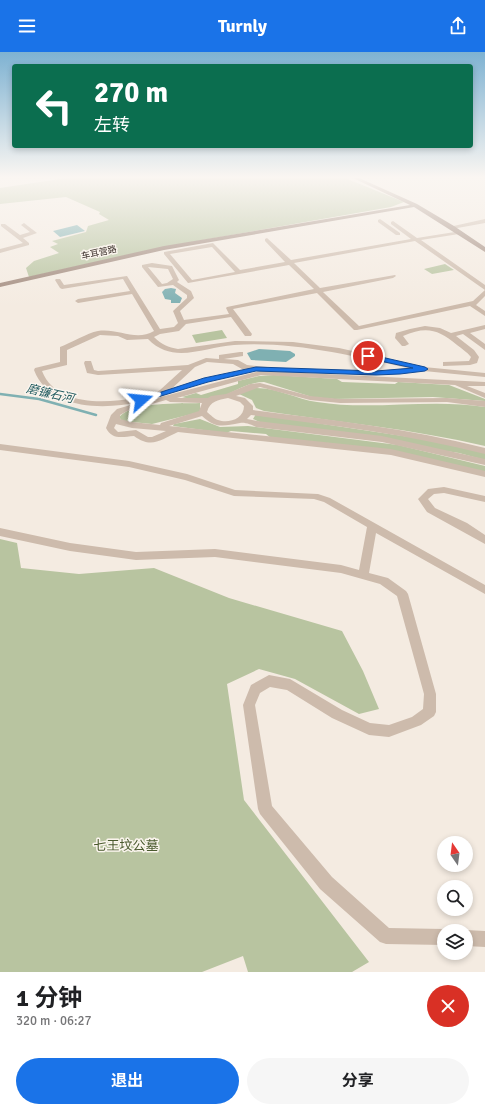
<!DOCTYPE html>
<html lang="zh">
<head>
<meta charset="utf-8">
<style>
  body { margin:0; font-family:Signika,"Noto Sans SC",sans-serif; background:#f6f6f6; color:#202124; height:100vh; display:flex; flex-direction:column; font-size:15px; white-space:nowrap }
  * { box-sizing:border-box; margin:0 }
  p { font-size:13px; color:#757577 }
  .icon { flex:none; width:22px; height:22px; fill:none; stroke:currentColor; stroke-width:2; stroke-linecap:round; stroke-linejoin:round }
  .map { position:relative; height:920px; overflow:hidden }
  .panel { display:flex; flex-direction:column; background:#fff; flex:1 }
  .panel>* { flex:none }
  .hud { position:absolute; left:12px; top:12px; width:461px; height:84px; border-radius:4px; box-shadow:0 2px 6px #0003; background:#0b6e4f; color:#fff; overflow:hidden }
  .needle { width:26px; rotate:346deg }
  .fabs { position:absolute; left:437px; top:784px; display:grid; gap:8px }
  .fabs a { display:grid; place-items:center; width:36px; height:36px; border-radius:50%; background:#fff; box-shadow:0 2px 6px #0003; font-size:20px }
  .pin { position:absolute; display:grid; place-items:center; width:34px; height:34px; color:#fff; margin:-17px; border:2px solid #fff; border-radius:50%; box-shadow:0 1px 4px #0007 }
  .me { position:absolute; width:44px; margin:-22px; rotate:72deg; stroke-linejoin:round; filter:drop-shadow(0 0 3px #0008) }
  .turn { display:flex; align-items:center; gap:14px; height:84px; padding:0 16px; font-size:18px }
  .turn .icon { width:52px; height:52px; stroke-width:2.5 }
  .turn b { display:block; font-size:28px; line-height:34px }
  .round { display:grid; place-items:center; flex:none; width:42px; height:42px; border-radius:21px; background:#f6f6f6 }
  .summary { display:flex; align-items:center; justify-content:space-between; height:68px; padding:0 16px }
  h1 { font-size:24px; font-weight:700; line-height:30px }
  .action { display:flex; gap:8px; margin-top:auto; padding:8px 16px }
  .action a { flex:1; height:46px; border-radius:24px; background:#1a73e8; color:#fff; font-size:16px; font-weight:700; line-height:46px; text-align:center }
  .action a+a { background:#f6f6f6; color:#202124 }
  header { display:flex; justify-content:space-between; align-items:center; height:52px; padding:0 16px; background:#1a73e8; color:#fff; font-size:18px; font-weight:700 }
  .map>svg:first-child { display:block }
  .green { fill:#b8c4a0 }
  .water { fill:#7fb0b2 }
  .lines { fill:none; stroke-linecap:round; stroke-linejoin:round }
  .stream { stroke:#7fb0b2; stroke-width:2.5 }
  .street { fill:#cdbbac; fill-rule:evenodd }
  .secondary { fill:#a18a7d; fill-rule:evenodd }
  .route { fill:#1a73e8; stroke:#114b97 }
  .labels { text-anchor:middle; dominant-baseline:central; stroke-width:3; stroke-linejoin:round; paint-order:stroke }
  .far-street-label { font-size:9px; fill:#3b302b; stroke:#fbf5ee }
  .water-label { font-size:12px; font-style:italic; fill:#1f5a5e; stroke:#fbf5ee }
  .near-park-label { font-size:13px; fill:#4a5a2e; stroke:#fbf5ee }
</style>
</head>
<body>
<header><svg class="icon" aria-label="menu" viewBox="0 0 24 24"><path d="M4 6h16M4 12h16M4 18h16"/></svg>Turnly<svg class="icon" aria-label="share" viewBox="0 0 24 24"><path d="M12 15V3M7 8l5-5 5 5M5 13v7h14v-7"/></svg></header>
<div class="map">
<svg width="485" height="920" viewBox="0 0 485 920">
  <rect width="100%" height="100%" fill="#f4ebe1"/>
  <g class="green">
    <path d="M67,126H345L404,150L391,155L163,195L29,225L26,216L34,209L59,201L50,195L58,192L52,189L86,180L88,174L109,168L99,162L100,160L66,145L0,152V136Z"/>
    <path d="M445,212L454,218L432,222L424,217Z"/>
    <path d="M222,278L227,286L196,291L192,283Z"/>
    <path d="M274,323L337,327L342,330L395,332L398,330L449,333L485,347V349L433,345L334,347L312,345L264,330C250,330 239,337 226,343C216,346 191,348 182,345L196,341L201,343L238,332V329L259,324Z"/>
    <path d="M254,336C276,335 296,347 317,350C372,359 429,346 485,355V394C412,377 338,370 264,359L256,356L252,348L239,342Z"/>
    <path d="M200,351V360L152,372L122,369L119,365C134,349 179,352 200,351Z"/>
    <path d="M256,362L423,387L485,401V408L459,401L262,371L253,367Z"/>
    <path d="M200,367L220,375L248,374L398,393L485,414V420L430,407L271,386L266,382L231,379L226,381L173,374L174,372Z"/>
    <path d="M0,487L17,491L21,516L79,522L154,516L229,546L342,579L363,619L379,657L359,662L295,627L259,617L227,632L244,748L369,910L352,920H248L243,904L202,920H0Z"/>
  </g>
  <g class="water">
    <path d="M77,173L85,179L60,185L53,179Z"/>
    <path d="M171,236L176,237L175,241L182,246L180,251H171V248L165,247L162,240L165,237Z"/>
    <path d="M259,297L290,299L295,302V304L286,310L251,308L247,301Z"/>
  </g>
  <g class="lines">
    <path class="stream" d="M0,342L39,347L96,363"/>
    <g class="street">
      <path d="M380,167L400,181V183H396L378,170V168Z"/>
      <path d="M485,167V171L452,177L449,175Z"/>
      <path d="M393,169L417,186L461,179L462,180L459,182L421,188L485,233V238L415,189L294,211L320,236L395,223L396,224L393,226L323,240L359,274L473,249L485,238V244L476,253L485,259V264L470,254L357,278H354L317,241L233,257L252,282L251,284H245L231,265L186,272L179,279L160,282L154,285C162,293 168,295 178,297L235,289L293,290L339,296L424,315L485,321V325L424,319L379,323L375,321L376,319L408,316C351,304 294,289 234,293C204,295 173,313 148,287L127,288L118,284L100,283L67,298V313L42,319C56,355 106,351 136,346L140,348L139,350C104,358 49,358 34,318L35,316L60,310V295C71,291 87,281 98,279C118,276 136,290 154,279L132,242L78,251L75,249L78,247L130,239L123,227L62,237L60,236L55,228L56,227H60L64,233L127,224L160,277L174,275L178,271L173,259L187,246V243L173,233L158,235L142,215V213L152,211L172,214L179,228L177,230L191,239L194,246L180,259L184,268L229,262L226,256L227,255L314,237L289,213L188,231L164,202V200L213,191L240,218L285,210L265,189V187L267,186L291,208L411,187L391,172V170ZM212,195L235,220L192,228L170,202ZM148,215L168,217L173,227L167,231L162,232Z"/>
      <path d="M24,171L37,181L23,186L29,191V193L0,201V197L23,191L1,174V172H5L20,183L30,180L21,173Z"/>
      <path d="M485,273V277L470,281L485,292V298L463,282L456,284L474,298L479,305L477,311L470,313L443,314V310L469,309L471,305C467,300 462,297 457,293C438,277 426,274 403,284L409,292L405,294H402L395,286L396,281L410,277L425,274L440,276L451,281Z"/>
      <path d="M240,300H243V304L224,307L238,308L247,313L267,315L268,317L266,319L485,330V334H467L485,341V346L455,333L261,323L177,346H208L211,344L226,342L250,332L260,331L310,344L340,347L447,346L485,349V355L447,350L340,351L310,348L260,335L236,344L245,346L253,354V358C331,368 409,376 485,396V402C408,382 330,373 251,363L247,367L257,369L382,384L485,407V413L382,390L256,375C252,373 245,370 240,371C223,374 216,377 202,364L169,374L391,397L485,419V425L391,403L178,380C160,388 152,397 134,384C122,385 112,388 106,376L111,363L117,357L151,347L148,345L160,338L182,318L98,323L87,321L84,311L85,309H91L94,318L98,319L188,313L206,306L219,307V303ZM207,310L233,312L242,317L260,319L157,346L166,342L195,315ZM228,346L240,350L244,354C244,367 228,372 218,368C214,367 211,363 207,360C210,349 218,348 228,346ZM166,348L170,350L202,351L199,359L161,371L160,373L132,370L120,367V363L127,359ZM116,372L132,376L166,379L152,385H148L136,378L118,380L114,376Z"/>
      <path d="M0,392L129,409L187,422L235,438L318,442L330,446L485,533V542L376,481L369,521L388,526L406,539L408,542L436,642V660L434,664L421,673L389,685L369,683L332,666L287,638L270,635L260,641L255,653L272,754L332,825L389,876L444,877L449,879H444V893L386,892L380,890L320,837L260,762L258,757L243,653L251,633L269,623L290,627L342,658L370,671L389,673L412,665L423,657L424,642L397,544L380,532L341,521L215,505L136,508L70,499L0,484V476L70,491L136,500L215,497L341,513L359,518L367,475L324,450L314,447L234,444L185,428L129,415L0,398Z"/>
      <path d="M444,435L485,444V450L444,441L434,442L428,447L435,456L467,471L485,483V492L427,460L418,447L428,437Z"/>
      <path d="M466,878L485,879V895L466,894V879H463Z"/>
    </g>
    <path class="secondary" d="M353,126H359L417,152L454,174L485,195V200L414,155L164,198L0,235V231L164,194L410,153Z"/>
  </g>
  <linearGradient id="sky" x2="0" y2="1"><stop stop-color="#7eb2d2"/><stop offset="0.49" stop-color="#faf6f2"/><stop offset="1" stop-color="#faf6f2" stop-opacity="0"/></linearGradient>
  <rect width="485" height="255" fill="url(#sky)"/>
  <path class="route" d="M368,302L425,315L428,317L425,319L400,322L376,323L256,319L208,330L141,350L137,348L204,326L256,315L376,319L413,316L366,306V303Z"/>
  <g class="labels">
    <g class="far-street-label">
      <text transform="translate(99 201) rotate(-12)">车耳营路</text>
    </g>
    <g class="water-label">
      <text transform="translate(50 342) rotate(13)">磨镰石河</text>
    </g>
    <g class="near-park-label">
      <text x="126" y="794">七王坟公墓</text>
    </g>
  </g>
</svg>
<div class="fabs">
<a><svg class="needle" viewBox="-14 -14 28 28"><path d="M0-13l5 13h-10z" fill="#e53935"/><path d="M0 13l5-13h-10z" fill="#757577"/></svg></a>
<a><svg class="icon" aria-label="search" viewBox="0 0 24 24"><circle cx="10" cy="10" r="6"/><path d="M15 15l6 6"/></svg></a>
<a><svg class="icon" aria-label="layers" viewBox="0 0 24 24"><path d="M12 4l9 5-9 5-9-5zM3 14l9 5 9-5"/></svg></a>
</div>
<div class="pin" style="left:368px;top:304px;background:#d93025"><svg class="icon" aria-label="arrive" viewBox="0 0 24 24"><path d="M6 21V4h12l-3 4 3 4H6"/></svg></div>
<svg class="me" style="left:141px;top:348px" viewBox="-20 -20 40 40"><path d="M0-17L14 15 0 8-14 15z" fill="#1a73e8" stroke="#fff" stroke-width="4"/></svg>
<div class="hud">
<div class="turn"><svg class="icon" aria-label="left" viewBox="0 0 24 24"><path d="M17 20v-9H6M10 6l-5 5 5 5"/></svg><div><b>270 m</b>左转</div></div>
</div>
</div>
<section class="panel">
<div class="summary"><div><h1>1 分钟</h1><p>320 m · 06:27</p></div><a class="round" style="background:#d93025;color:#fff"><svg class="icon" aria-label="close" viewBox="0 0 24 24"><path d="M6 6l12 12M18 6L6 18"/></svg></a></div>
<div class="action"><a>退出</a><a>分享</a></div>
</section>
</body>
</html>
